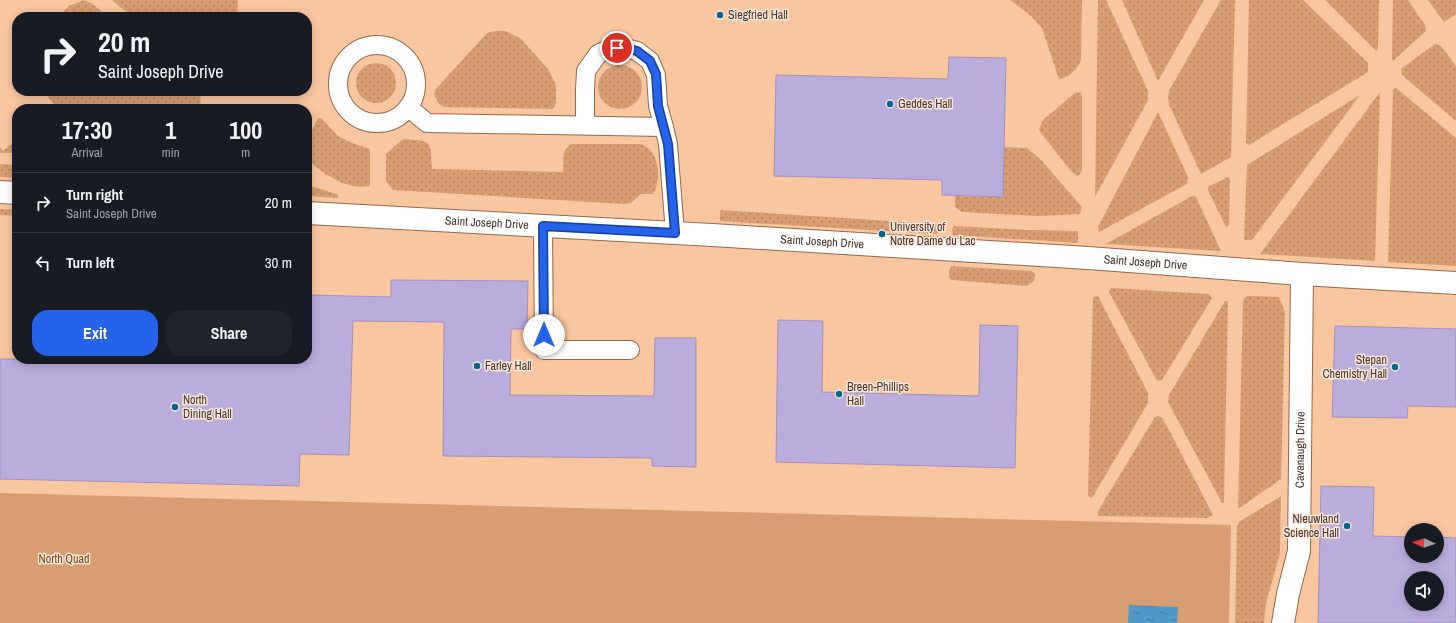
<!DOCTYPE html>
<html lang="en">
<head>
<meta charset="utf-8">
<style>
  body { margin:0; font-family:"Archivo Narrow",sans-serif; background:#20242c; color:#f1f3f6; height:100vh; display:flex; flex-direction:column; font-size:15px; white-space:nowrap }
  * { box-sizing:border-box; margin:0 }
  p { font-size:13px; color:#9ea1a6 }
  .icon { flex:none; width:22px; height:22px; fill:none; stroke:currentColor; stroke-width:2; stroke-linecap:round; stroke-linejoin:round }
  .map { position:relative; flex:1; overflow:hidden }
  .details { position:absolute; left:12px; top:104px; width:300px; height:260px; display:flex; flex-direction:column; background:#171b24; border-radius:16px; box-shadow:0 2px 10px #0003 }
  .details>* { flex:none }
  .hud { position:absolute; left:12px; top:12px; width:300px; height:84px; border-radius:16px; box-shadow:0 2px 10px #0003; background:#171b24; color:#f1f3f6; overflow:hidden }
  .needle { width:26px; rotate:274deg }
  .buttons { position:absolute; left:1404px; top:523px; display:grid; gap:8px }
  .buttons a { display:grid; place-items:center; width:40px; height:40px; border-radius:50%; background:#171b24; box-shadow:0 2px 10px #0003; font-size:20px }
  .pin { position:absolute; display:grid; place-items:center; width:34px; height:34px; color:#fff; margin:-17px; border:2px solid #fff; border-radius:50%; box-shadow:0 1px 4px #0007 }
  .me { position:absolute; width:44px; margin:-22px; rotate:0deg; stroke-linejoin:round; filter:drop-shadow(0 0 3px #0008) }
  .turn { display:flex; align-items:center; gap:14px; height:84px; padding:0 20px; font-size:18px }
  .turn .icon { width:52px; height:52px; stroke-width:2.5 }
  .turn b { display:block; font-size:28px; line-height:34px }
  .eta { display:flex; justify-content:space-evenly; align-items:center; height:68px; text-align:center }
  .eta b { font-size:24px; font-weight:800; line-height:28px }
  .primary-button { display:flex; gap:8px; margin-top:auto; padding:8px 20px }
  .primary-button a { flex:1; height:46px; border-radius:16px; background:#2563eb; color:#fff; font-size:16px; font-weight:800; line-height:46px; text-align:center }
  .primary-button a+a { background:#20242c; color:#f1f3f6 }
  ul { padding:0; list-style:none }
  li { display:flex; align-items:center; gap:12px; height:60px; padding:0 20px; border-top:1px solid #363941 }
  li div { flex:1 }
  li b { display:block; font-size:15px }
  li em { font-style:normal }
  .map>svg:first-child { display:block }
  .built { fill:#fac6a0; fill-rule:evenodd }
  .grass { fill:url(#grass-dots) }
  .park { fill:#d89e72 }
  .water { fill:url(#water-ripples) }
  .building { fill:#baaddc; stroke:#9f91bf; fill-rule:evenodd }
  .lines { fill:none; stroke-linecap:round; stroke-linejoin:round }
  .lane-casing { stroke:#926a4b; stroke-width:20 }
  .street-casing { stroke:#926a4b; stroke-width:24 }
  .lane { stroke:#fff; stroke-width:18 }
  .street { stroke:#fff; stroke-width:22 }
  .route-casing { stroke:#184099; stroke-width:10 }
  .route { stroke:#2563eb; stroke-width:7 }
  .poi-dot { fill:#006694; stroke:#fae7da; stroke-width:1.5 }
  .labels { text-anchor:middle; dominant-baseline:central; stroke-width:3; stroke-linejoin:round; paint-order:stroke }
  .poi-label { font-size:12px; fill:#463427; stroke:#fae7da; text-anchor:start }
  .street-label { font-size:12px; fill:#463427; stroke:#fae7da }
  .park-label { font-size:12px; fill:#814508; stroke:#fae7da }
</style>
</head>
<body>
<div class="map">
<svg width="1456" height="623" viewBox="0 0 1456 623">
  <defs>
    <pattern id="grass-dots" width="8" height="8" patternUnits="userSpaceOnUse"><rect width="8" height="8" fill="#d89e72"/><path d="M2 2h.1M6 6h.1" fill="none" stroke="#b1825e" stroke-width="1.8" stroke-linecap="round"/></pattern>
    <pattern id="water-ripples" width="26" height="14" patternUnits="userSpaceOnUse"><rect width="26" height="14" fill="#4e99c7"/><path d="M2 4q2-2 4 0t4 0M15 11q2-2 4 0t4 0" fill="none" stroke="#437ea2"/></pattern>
  </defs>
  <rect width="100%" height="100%" fill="#fbd6bb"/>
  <path class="built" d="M0,0H1456V623H0ZM17,17H307V91H17ZM17,109H307V359H17ZM1411,530H1437V556H1411ZM1411,578H1437V604H1411Z"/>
  <g class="grass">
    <path d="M84,0L91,3L109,17H58L69,6Z"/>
    <path d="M112,0H238L237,17H132Z"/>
    <path d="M1010,0H1082L1081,60C1078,69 1068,78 1059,79L1042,28L1030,15Z"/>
    <path d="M1098,0H1106L1148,91V100L1095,197Z"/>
    <path d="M1122,0H1204L1158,81Z"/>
    <path d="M1221,0H1235L1231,157L1201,174L1169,104L1168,96L1170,89Z"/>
    <path d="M1249,0H1303L1368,63V72L1249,145L1246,143Z"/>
    <path d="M1325,0H1379L1378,49L1376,51Z"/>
    <path d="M1393,0H1408L1425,25L1426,31L1393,61L1392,59Z"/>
    <path d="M1428,0H1456V14L1444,22Z"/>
    <path d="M495,31H506L521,39L548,69L556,85V103L553,109L444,107L439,104L434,95L435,90L487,33Z"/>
    <path d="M1435,44L1441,46L1456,66V121L1402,75L1401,69Z"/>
    <circle cx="376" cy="83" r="20"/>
    <circle cx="620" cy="87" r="22"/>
    <path d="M1395,87L1456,138V266L1388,262L1393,91Z"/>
    <path d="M44,91H199L201,92L200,109H57Z"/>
    <path d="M1081,92L1082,98V170L1080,174L1077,176L1071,171L1041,133L1039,129L1043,120L1075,93Z"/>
    <path d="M1380,92L1375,261L1260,254Z"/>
    <path d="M1360,95L1252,240H1244L1247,165Z"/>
    <path d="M1158,112L1188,177L1187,184L1099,232L1098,227Z"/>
    <path d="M318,118H321L338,136L352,143L370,149V186C346,190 323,174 307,159L308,138Z"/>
    <path d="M403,139C434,141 430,140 432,169L563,172C564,160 560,153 571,144H640C660,149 662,180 653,194H641L631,203L624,204L393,190L386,181V154Z"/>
    <path d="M17,140V153H0V147L3,151Z"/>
    <path d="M1004,147L1027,148L1041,160L1082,207L1080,214L1038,216L962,212L955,207V196L1003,197Z"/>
    <path d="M0,164L17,165V178L0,177Z"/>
    <path d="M1228,177L1230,179L1229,225L1226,227L1208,190V187Z"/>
    <path d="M307,185L337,194L339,198L307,196Z"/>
    <path d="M1192,196L1196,197L1221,251L1106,244Z"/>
    <path d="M0,209L17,210V216L0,215Z"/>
    <path d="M720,210L937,224L939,226V231L936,234L720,221Z"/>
    <path d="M954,226L1029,230L1078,231V243L953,235L952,229Z"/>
    <path d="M951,266L1032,271L1035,275L1034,281L1027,286L951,280C948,275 949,271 951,266Z"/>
    <path d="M1111,288L1209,294L1212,298L1162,380L1158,381L1156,379L1109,292Z"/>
    <path d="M1098,296L1148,393V403L1092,498L1088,496L1093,297Z"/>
    <path d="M1247,296L1279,297L1285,312L1281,479L1238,509L1243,300Z"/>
    <path d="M1225,301H1228L1224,502L1222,503L1168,402L1169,395Z"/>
    <path d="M1159,416L1162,418L1167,426L1213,515L1207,518L1098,516V511L1149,427L1155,417Z"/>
    <path d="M1281,496L1280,553L1266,603L1264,623H1235L1237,527L1239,522Z"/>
  </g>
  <path class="park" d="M0,493L1231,525L1229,623H0Z"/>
  <path class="water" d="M1129,605L1178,607L1177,623H1128Z"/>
  <g class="building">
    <path d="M949,57L1006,58L1003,197L942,195V180L774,176L776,75L948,79Z"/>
    <path d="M391,280L528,281L527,329H511L510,395L654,396L655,338H696V467L652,466V458L443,456L444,322L353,321L349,455L300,454L299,486L0,479V359H307V295L391,297Z"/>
    <path d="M778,320L823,321L822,392L979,396L980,325L1018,326L1015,468L776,462Z"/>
    <path d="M1335,326L1456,329V407L1408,406L1407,418L1332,417Z"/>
    <path d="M1321,486L1374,487L1373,536L1411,537V556H1437V537L1456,538V623H1318ZM1411,578H1437V604H1411Z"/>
  </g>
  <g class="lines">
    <g class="lane-casing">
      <g id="lane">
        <circle cx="377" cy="84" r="39"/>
        <path d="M408,107L427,123L664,127L668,144L675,233"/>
        <path d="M585,125V90L586,71L598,54L608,49L617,48H626L637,51L650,61L656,75L658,106L664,127"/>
        <path d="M543,226L544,350H630"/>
      </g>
    </g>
    <g class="street-casing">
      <g id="street">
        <path d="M0,192L17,193"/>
        <path id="s1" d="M307,213L712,235L1088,258L1302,274L1456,283"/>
        <path id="s2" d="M1283,623L1288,594L1299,551L1302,274"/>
      </g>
    </g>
    <use href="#lane" class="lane"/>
    <use href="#street" class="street"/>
  </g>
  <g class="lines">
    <g class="route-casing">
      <path id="route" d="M544,335L543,226L675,233L668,144L658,106L656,74L650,61L637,51L626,48H617"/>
    </g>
    <use href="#route" class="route"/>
  </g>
  <g class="poi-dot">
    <circle cx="720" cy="15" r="4"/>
    <circle cx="890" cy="104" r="4"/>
    <circle cx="882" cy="234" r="4"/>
    <circle cx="477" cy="366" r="4"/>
    <circle cx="1395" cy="367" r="4"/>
    <circle cx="839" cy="394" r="4"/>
    <circle cx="175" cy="407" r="4"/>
    <circle cx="1347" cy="526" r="4"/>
  </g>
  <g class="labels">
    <g class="poi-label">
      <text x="728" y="15">Siegfried Hall</text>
      <text x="898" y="104">Geddes Hall</text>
      <text x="890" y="227">University of<tspan x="890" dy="14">Notre Dame du Lac</tspan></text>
      <text x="1387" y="360" text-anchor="end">Stepan<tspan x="1387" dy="14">Chemistry Hall</tspan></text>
      <text x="485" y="366">Farley Hall</text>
      <text x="847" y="387">Breen-Phillips<tspan x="847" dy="14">Hall</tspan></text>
      <text x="183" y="400">North<tspan x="183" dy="14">Dining Hall</tspan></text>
      <text x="1339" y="519" text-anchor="end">Nieuwland<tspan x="1339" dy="14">Science Hall</tspan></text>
    </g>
    <g class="street-label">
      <text stroke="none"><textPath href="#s1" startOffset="180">Saint Joseph Drive</textPath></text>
      <text stroke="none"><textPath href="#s1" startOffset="516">Saint Joseph Drive</textPath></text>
      <text stroke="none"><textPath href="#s1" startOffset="840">Saint Joseph Drive</textPath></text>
      <text stroke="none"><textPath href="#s2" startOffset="175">Cavanaugh Drive</textPath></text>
    </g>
    <g class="park-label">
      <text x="64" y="559">North Quad</text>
    </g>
  </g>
</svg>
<div class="buttons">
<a><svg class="needle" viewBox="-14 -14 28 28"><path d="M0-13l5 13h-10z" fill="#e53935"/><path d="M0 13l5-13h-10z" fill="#9ea1a6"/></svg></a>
<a><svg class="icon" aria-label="sound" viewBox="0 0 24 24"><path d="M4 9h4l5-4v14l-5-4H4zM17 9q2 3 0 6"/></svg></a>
</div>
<div class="pin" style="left:617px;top:48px;background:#d93025"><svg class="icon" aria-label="arrive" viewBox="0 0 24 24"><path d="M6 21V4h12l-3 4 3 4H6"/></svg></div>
<svg class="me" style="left:544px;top:335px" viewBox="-20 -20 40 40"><circle r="19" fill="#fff"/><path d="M0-13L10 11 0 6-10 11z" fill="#2563eb"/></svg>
<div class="hud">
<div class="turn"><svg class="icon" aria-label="right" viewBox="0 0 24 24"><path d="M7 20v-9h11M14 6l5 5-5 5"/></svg><div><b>20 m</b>Saint Joseph Drive</div></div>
</div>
<section class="details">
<div class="eta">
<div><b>17:30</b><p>Arrival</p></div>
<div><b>1</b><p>min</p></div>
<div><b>100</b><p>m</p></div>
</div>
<ul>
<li><svg class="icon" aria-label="right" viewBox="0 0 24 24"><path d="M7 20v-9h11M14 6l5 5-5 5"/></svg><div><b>Turn right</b><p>Saint Joseph Drive</p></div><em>20 m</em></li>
<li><svg class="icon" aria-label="left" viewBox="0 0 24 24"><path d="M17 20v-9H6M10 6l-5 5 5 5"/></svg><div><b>Turn left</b></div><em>30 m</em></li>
</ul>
<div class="primary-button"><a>Exit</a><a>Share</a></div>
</section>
</div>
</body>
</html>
